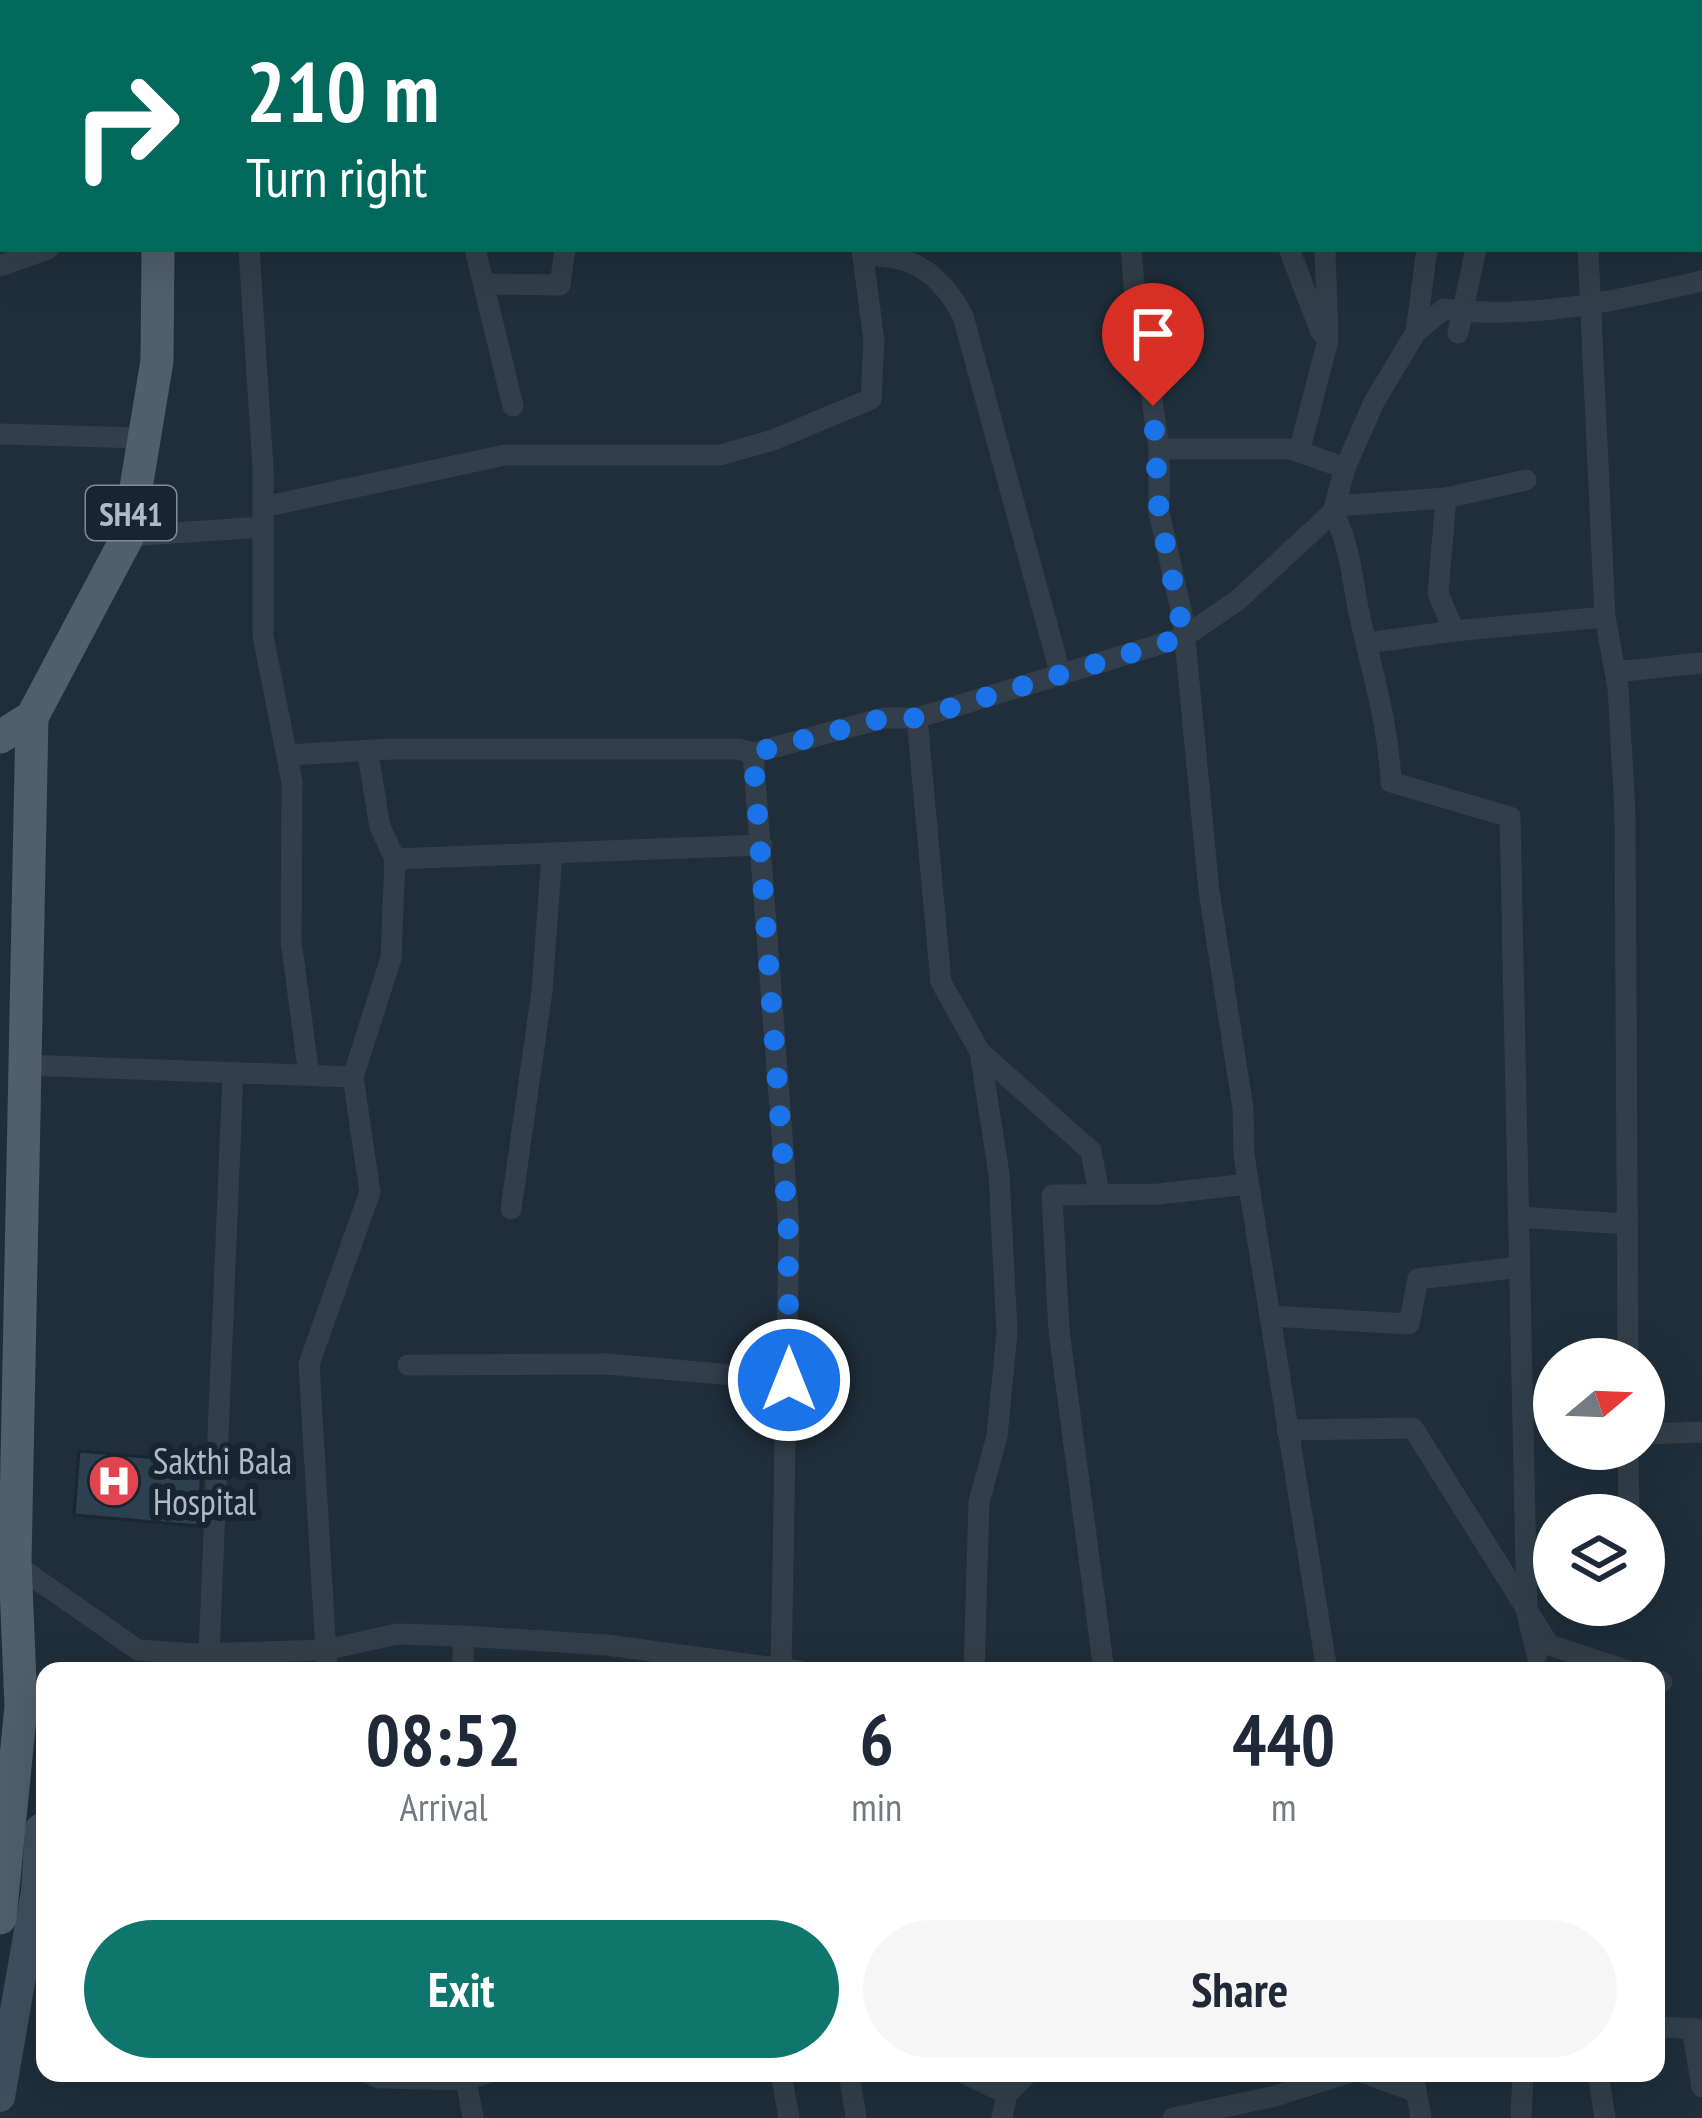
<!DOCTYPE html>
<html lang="en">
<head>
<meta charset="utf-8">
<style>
  body { margin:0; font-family:"PT Sans Narrow",sans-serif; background:#f6f6f7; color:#1f2937; height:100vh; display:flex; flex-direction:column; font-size:45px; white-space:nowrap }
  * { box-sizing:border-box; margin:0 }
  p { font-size:39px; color:#747a83 }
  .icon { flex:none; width:66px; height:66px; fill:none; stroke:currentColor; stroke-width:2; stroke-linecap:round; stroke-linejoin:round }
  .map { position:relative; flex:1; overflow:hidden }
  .drawer { position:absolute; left:36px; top:1662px; width:1629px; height:420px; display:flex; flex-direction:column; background:#fff; border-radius:24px; box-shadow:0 12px 48px #0002 }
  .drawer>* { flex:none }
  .top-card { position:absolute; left:0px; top:0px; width:1704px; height:252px; box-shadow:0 12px 48px #0002; background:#00695c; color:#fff; overflow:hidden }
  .needle { width:78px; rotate:71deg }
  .buttons { position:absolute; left:1533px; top:1338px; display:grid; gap:24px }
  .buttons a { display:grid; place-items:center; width:132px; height:132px; border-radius:50%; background:#fff; box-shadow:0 12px 48px #0002; font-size:60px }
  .pin { position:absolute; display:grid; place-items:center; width:102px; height:102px; color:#fff; margin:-123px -51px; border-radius:50% 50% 50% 0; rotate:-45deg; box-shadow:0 0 12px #0007 }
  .pin .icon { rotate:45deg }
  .me { position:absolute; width:132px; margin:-66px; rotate:0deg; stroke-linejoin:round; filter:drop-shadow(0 0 9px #0008) }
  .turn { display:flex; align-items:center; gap:42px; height:252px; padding:0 48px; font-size:54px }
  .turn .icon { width:156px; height:156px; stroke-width:2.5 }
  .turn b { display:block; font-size:84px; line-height:102px }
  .eta { display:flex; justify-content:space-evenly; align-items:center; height:204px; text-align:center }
  .eta b { font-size:72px; font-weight:700; line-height:84px }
  .button { display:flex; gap:24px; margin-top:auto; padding:24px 48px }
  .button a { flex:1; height:138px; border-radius:72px; background:#0f766e; color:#fff; font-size:48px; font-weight:700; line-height:138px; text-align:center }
  .button a+a { background:#f6f6f7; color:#1f2937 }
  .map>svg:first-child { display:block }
  .building { fill:#2d404f; stroke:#1a2631; stroke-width:3 }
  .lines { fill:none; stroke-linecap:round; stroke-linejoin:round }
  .street { stroke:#323f4a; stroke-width:21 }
  .secondary { stroke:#404f5e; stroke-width:30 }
  .primary { stroke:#505f6b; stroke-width:33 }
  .route { stroke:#1a73e8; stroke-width:21; stroke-dasharray:0 37.8 }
  .labels { text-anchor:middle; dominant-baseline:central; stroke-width:12; stroke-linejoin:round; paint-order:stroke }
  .shield { fill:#18242f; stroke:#808d99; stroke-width:3 }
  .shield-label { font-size:33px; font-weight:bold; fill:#adbac7 }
  .poi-label { font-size:36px; fill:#adbac7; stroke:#18242f; text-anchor:start }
</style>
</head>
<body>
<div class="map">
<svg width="1702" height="2118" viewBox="0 0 1702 2118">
  <rect width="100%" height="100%" fill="#1f2e3a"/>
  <path class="building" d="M79,1451L202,1462L199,1526L74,1515Z"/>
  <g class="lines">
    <g class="street">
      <path d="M550,0V3"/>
      <path d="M727,0V2"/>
      <path d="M827,0L828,3"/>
      <path d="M949,0V3"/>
      <path d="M1111,0V3"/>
      <path d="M1287,0L1291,3"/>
      <path d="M1687,0V3"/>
      <path d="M1456,3V0"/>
      <path d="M1539,3V0"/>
      <path d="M1701,38H1702"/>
      <path d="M1701,67L1702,72"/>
      <path d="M0,141L3,154"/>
      <path d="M249,249L263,468V636L292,782L291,941L309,1075"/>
      <path d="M475,249L513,406"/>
      <path d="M1131,249L1139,344L1147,362L1159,449V512L1183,619L1209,891L1243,1108L1244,1155L1327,1671"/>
      <path d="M1289,249L1321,332"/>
      <path d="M1588,249L1605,617L1618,688L1625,813L1628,1359"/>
      <path d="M863,256C913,254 940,273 963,316L1061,676"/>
      <path d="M0,266L48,249"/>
      <path d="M484,284L560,285L565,249"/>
      <path d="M1416,332L1427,249"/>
      <path d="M1458,333L1476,249"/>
      <path d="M0,434L141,438"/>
      <path d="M1159,449H1291L1345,468"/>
      <path d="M1299,452L1328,340L1325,249"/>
      <path d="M1446,498L1526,480"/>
      <path d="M1335,506L1446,498L1438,593L1454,631L1605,617"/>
      <path d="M263,507L505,455H720L773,440L871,399L874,341L862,249"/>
      <path d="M1333,512C1350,545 1352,577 1359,613C1372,673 1388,720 1391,782L1510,817L1527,1613L1537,1655"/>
      <path d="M128,536L263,527"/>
      <path d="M1367,643L1454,631"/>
      <path d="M1615,672L1702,663"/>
      <path d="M917,718L941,982L980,1052L1091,1151L1099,1194"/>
      <path d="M753,753L789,1227L781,1671"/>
      <path d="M287,755L392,749H738L753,753L884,718H917L1184,637L1238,600L1333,512L1345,468L1374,402L1416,332L1444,309C1533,320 1616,301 1702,281"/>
      <path d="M552,853L762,845"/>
      <path d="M395,859L552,853L542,991L511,1209"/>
      <path d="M25,1065L353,1077"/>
      <path d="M1518,1217L1627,1224"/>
      <path d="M1270,1316L1409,1324L1418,1279L1520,1267"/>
      <path d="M408,1365L607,1364L789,1380"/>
      <path d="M1523,1410H1554"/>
      <path d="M1287,1430L1413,1428L1549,1645L1629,1671"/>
      <path d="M1644,1434L1702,1432"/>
      <path d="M1628,1449L1629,1515"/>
      <path d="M12,1562L138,1650L196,1654L325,1650L397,1634L463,1636L607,1645L799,1671"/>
      <path d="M209,1654L233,1073"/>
      <path d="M327,1671L309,1364L370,1192L353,1077L391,958L395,859L380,827L368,754"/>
      <path d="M463,1671V1636"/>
      <path d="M974,1671L979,1502L997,1436L1007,1332L999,1174L980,1052"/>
      <path d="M1104,1671L1059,1331L1052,1195L1159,1194L1248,1184"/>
      <path d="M1656,1680L1662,1682"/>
      <path d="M1656,2027L1701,2029"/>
      <path d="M1692,2028L1702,2087"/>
      <path d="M368,2073L379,2078L466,2080L487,2073"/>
      <path d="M781,2073L789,2118"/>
      <path d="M849,2073L856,2118"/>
      <path d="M964,2073L1007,2094"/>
      <path d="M1364,2073L1416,2092"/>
      <path d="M1413,2073L1421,2118"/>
      <path d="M1598,2073L1605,2118"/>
      <path d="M466,2080L473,2118"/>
      <path d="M1002,2118L1007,2094L1028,2073"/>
      <path d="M1173,2118L1275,2096L1348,2073"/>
      <path d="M1521,2118L1523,2073"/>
    </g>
    <path class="secondary" d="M0,2097L36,1891L40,1829"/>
    <g class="primary">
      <path d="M190,3V0"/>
      <path d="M0,737L32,717L128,536L157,361L158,249"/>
      <path d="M0,1918L21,1707L15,1561L32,717"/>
    </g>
  </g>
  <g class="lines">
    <path class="route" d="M789,1380L788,1227L753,753L884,718H917L1184,637L1159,512L1153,406"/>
  </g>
  <defs>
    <g id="hospital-disc" transform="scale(2.7)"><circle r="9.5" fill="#e0444e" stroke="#18242f"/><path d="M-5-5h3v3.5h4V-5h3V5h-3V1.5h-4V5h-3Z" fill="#fff"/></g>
  </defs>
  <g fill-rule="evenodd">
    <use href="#hospital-disc" x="114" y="1481"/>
  </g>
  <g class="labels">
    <rect class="shield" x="86" y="486" width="90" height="54" rx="9"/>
    <g class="shield-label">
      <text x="131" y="513">SH41</text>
    </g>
    <g class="poi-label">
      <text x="153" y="1460">Sakthi Bala<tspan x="153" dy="41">Hospital</tspan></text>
    </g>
  </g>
</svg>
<div class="buttons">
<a><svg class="needle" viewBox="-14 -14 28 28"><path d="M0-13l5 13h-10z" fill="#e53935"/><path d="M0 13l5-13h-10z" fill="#747a83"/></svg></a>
<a><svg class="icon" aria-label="layers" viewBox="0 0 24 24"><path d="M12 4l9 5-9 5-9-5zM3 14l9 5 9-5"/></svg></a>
</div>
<div class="pin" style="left:1153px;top:406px;background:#d93025"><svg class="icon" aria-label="arrive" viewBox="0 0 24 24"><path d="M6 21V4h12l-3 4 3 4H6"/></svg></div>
<svg class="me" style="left:789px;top:1380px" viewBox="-20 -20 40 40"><circle r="17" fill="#1a73e8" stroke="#fff" stroke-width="3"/><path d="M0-11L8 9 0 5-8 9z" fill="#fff"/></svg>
<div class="top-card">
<div class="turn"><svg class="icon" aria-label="right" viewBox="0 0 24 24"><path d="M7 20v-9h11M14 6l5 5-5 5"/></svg><div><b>210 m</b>Turn right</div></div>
</div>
<section class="drawer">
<div class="eta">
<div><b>08:52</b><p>Arrival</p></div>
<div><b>6</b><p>min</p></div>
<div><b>440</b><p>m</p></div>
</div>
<div class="button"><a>Exit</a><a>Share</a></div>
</section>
</div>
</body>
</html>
